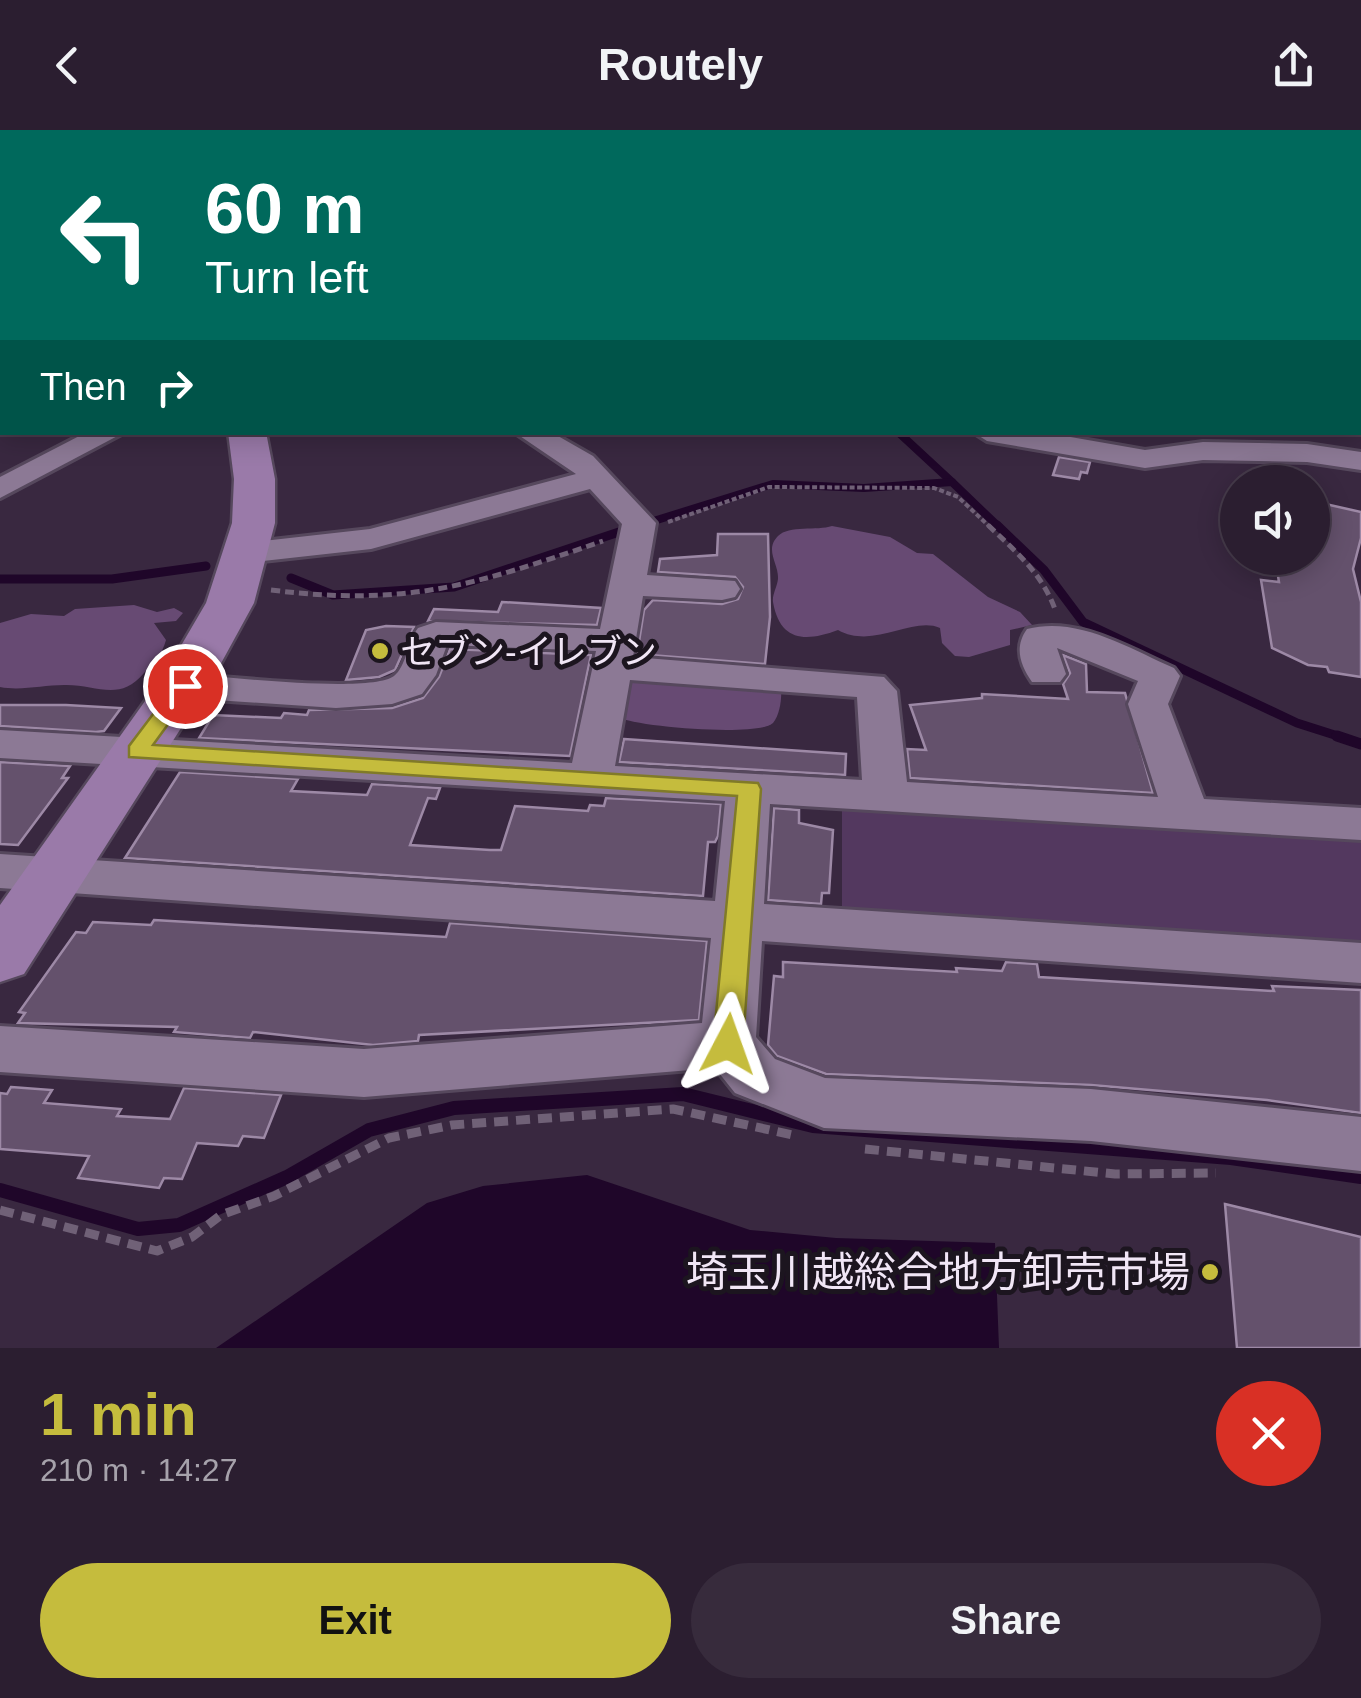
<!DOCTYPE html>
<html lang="en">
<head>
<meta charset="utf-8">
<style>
  body { margin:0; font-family:Helvetica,"Noto Sans JP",sans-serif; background:#372b3c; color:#f1f3f6; height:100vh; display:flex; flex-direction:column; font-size:38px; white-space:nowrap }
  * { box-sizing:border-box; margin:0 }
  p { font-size:32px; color:#a6a2ab }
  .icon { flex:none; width:55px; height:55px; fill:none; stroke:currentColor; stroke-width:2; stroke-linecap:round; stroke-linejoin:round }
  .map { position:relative; height:1218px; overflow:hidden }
  .details { display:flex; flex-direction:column; background:#2b1e30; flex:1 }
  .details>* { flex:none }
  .guide { position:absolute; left:0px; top:0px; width:1362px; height:305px; box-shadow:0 5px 25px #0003,0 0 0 2px #473c4c; background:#00695c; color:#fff; overflow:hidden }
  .fabs { position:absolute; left:1220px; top:335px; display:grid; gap:20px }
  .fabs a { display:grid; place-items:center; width:110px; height:110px; border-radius:50%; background:#2b1e30; box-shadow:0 5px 25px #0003,0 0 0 2px #473c4c; font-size:50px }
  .pin { position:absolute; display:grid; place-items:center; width:85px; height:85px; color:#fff; margin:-42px; border:5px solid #fff; border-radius:50%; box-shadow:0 2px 10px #0007 }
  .me { position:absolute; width:110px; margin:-55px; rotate:4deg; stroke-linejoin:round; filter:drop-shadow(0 0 8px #0008) }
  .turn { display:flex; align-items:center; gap:35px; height:210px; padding:0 40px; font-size:45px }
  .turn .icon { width:130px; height:130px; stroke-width:2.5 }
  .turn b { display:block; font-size:70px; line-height:85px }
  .then { display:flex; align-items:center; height:95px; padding:0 40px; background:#0003; gap:20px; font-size:38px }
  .round { display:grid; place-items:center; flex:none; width:105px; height:105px; border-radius:52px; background:#372b3c }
  .overview { display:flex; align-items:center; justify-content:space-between; height:170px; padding:0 40px }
  h1 { font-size:60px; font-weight:700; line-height:75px; color:#c5bc3d }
  .button { display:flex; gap:20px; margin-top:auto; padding:20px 40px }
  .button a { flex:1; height:115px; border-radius:60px; background:#c5bc3d; color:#111; font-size:40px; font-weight:700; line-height:115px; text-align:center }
  .button a+a { background:#372b3c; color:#f1f3f6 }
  header { display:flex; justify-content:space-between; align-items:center; height:130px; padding:0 40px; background:#2b1e30; font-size:45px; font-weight:700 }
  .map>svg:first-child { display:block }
  .green { fill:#53385f }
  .forest { fill:#674a73 }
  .water { fill:#1f0629 }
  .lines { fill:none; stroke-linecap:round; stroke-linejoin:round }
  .stream-far3 { stroke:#1f0629; stroke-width:8 }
  .stream-far2 { stroke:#1f0629; stroke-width:9 }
  .stream-far1 { stroke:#1f0629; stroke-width:11 }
  .stream { stroke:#1f0629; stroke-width:14 }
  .river { fill:#1f0629; fill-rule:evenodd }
  .building { fill:#64516c; stroke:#9d89a6; stroke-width:2.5 }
  .minor-casing { stroke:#56485d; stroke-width:6 }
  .major-casing { stroke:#56485d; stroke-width:5 }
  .path-far2 { stroke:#706177; stroke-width:4; stroke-dasharray:5 2.5; stroke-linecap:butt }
  .path-far1 { stroke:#706177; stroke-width:5; stroke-dasharray:9 5; stroke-linecap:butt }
  .path { stroke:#706177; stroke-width:9; stroke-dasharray:14 8; stroke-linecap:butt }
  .minor { fill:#8c7995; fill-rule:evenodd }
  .major { fill:#9a7aa9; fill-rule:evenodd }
  .path-bridge { stroke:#706177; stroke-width:2.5; stroke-dasharray:4 2.5; stroke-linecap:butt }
  .route { fill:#c5bc3d; stroke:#807a28; stroke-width:2.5 }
  .poi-dot { fill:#c5bc3d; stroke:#1c151f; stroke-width:4 }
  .labels { text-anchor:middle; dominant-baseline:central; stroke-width:10; stroke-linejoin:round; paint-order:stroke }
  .poi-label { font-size:35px; fill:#f1e6f6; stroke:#1c151f; text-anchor:start }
  .near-poi-label { font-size:42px; fill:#f1e6f6; stroke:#1c151f; text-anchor:end }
</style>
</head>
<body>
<header><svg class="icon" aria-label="back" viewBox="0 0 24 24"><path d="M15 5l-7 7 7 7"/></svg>Routely<svg class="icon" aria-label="share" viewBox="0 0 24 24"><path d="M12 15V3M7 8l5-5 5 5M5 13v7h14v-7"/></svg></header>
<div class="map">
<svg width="1361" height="1218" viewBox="0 0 1361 1218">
  <rect width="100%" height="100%" fill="#392840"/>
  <path class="green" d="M842,676L1361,708V817L842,782Z"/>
  <g class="forest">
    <path d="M832,396L890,407L917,423L933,424L988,467L1020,482L1032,495L1010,500V515L969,527L955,526L942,513L940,498C912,486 874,520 838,500C806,512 780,512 773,472C772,465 777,457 778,449C779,434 764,420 778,406C789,395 817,401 832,396Z"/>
    <path d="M134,475L157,482L174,478L183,483L176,491L154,493L166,510C162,525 154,532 144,543C119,573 96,554 64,555C43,555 21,561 0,557V493L31,484L64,486L75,479Z"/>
    <path d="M627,549L781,557C782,568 780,585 773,593C759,607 635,597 618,587Z"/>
  </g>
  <path class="water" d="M587,1045L750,1100L836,1108L995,1113L999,1218H216L427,1073L483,1056Z"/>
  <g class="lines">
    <g class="stream-far3">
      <path d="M898,302L952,352"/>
      <path d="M631,398L773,354L864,358L952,352L1000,398"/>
    </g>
    <g class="stream-far2">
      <path d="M997,395L1044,440L1083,492L1297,593L1344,608"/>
      <path d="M291,448L333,465L454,457L640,395"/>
      <path d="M0,449H112L206,436"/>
    </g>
    <path class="stream-far1" d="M1337,606L1361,614"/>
    <path class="stream" d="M0,1060L138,1099L179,1095L287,1047L369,1000L454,978L683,964L813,996L1231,1028L1361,1047"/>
    <rect class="river" x="0" y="13" width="2" height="14"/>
  </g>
  <g class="building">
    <path d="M1059,327L1090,332L1087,343L1081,342L1079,349L1053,345Z"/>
    <path d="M1312,371L1361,382V408L1353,439L1361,472V547L1329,542L1327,537L1308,535L1272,518L1261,450L1279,452L1275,428L1312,430Z"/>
    <path d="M718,404H768L770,487L765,534L637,524L644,480L653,470L722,474L738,469L743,457L735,447L658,442L660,429L717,425Z"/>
    <path d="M502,472L601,478L597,495L428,491L434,479L498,482Z"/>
    <path d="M386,496L414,497L395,540L379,547L346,550L366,500Z"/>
    <path d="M450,519L591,525L570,626L199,608L213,585L281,588L284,583L307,585L309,580L392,578L423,568L439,547Z"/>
    <path d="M1063,525L1086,534L1087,562L1125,563L1153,663L910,648L907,619L926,620L910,575L982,568V564L1068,569L1063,554L1070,543Z"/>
    <path d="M0,575H66L121,578L104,601L96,602L0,596Z"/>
    <path d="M624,609L846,624L845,645L619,632Z"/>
    <path d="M0,632L70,636L62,648H68L18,715L0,714Z"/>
    <path d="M180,642L298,649L291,661L367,665L372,654L440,658L436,669L428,668L410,715L490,720H501L515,676L588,681L590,675L604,676L606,668L721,674L718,706L715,712H708L703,766L125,728Z"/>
    <path d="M774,678L799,680V693L833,700L829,763H822L821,774L768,770Z"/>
    <path d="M154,790L446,807L450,793L707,811L699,890L419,905L418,911L373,915L253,902L250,908L174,902L177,897L18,893L25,883L19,882L76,802L86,803L93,792L151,795Z"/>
    <path d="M783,832L957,842L956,838L1002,841L1006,832L1037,834L1039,847L1274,861L1272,856L1361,860V983L1267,970L1091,955L826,944L777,926L768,915L774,846L783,847Z"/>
    <path d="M11,957L52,960L44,973L121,979L117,986L170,989L184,958L281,965L264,1008L243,1006L238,1016L197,1013L182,1049L164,1048L159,1058L78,1048L89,1026L0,1019V963L7,964Z"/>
    <path d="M1225,1074L1361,1107V1218H1237Z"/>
  </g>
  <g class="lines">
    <g class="minor-casing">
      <g id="minor">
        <path d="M64,0H80L81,2H63Z"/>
        <rect x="95" y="0" width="16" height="2"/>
        <path d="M237,0H275L276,2H236Z"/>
        <path d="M847,0H892L893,2H849Z"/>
        <path d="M946,0H1079L945,2Z"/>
        <path d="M1159,0H1210L1211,2H1161Z"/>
        <path d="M2,77V90L0,91V78Z"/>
        <rect x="1360" y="77" width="1" height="12"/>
        <rect x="1360" y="135" width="1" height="14"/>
        <rect x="1360" y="253" width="1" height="17"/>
        <path d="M87,302H125L0,368V347Z"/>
        <path d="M514,302H551L593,326L656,393L647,445L735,451L740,459L735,467L722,470L643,466L633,527L884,547L897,561L907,652L1158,667L1128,574L1138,551L1057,518L1066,544L1060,552H1032C1020,535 1014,517 1027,499C1078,486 1128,518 1174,538L1180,546L1168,574L1204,669L1361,678V710L770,674L764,774L1361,813V853L762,811L756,907L775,929L825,948L1091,959L1361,987V1041L1091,1011L824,998L735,963L715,938L364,967L0,942V896L364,919L702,893L711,808L0,758V724L715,771L725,671L0,628V600L572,633L596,521L447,515L436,545L422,564L392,574L336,578L185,568L171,565L165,556L171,547L185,544C220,546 370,564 394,546C406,537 408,511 418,498L436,492L600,499L622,394L590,359L371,419L246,433L234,430L229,423L234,416L246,413L370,399L576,344ZM630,550L857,567L862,650L615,636Z"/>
        <path d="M973,302H1042L1145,320L1203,312L1307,314L1361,322V340L1307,332L1203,330L1145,338L987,311Z"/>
      </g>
    </g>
    <g class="major-casing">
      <g id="major">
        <path d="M125,0H145L146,2H126Z"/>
        <path d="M228,302H266L275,349V393L254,473L213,548L24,844L0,852V775L165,543L206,473L232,393L234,349Z"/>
      </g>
    </g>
    <path class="path-far2" d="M668,392L769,357L934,358L958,367L991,398"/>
    <g class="path-far1">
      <path d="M988,395C1016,422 1043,444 1056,482"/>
      <path d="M271,460C408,477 475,455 603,411"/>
    </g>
    <g class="path">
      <path d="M865,1019L1115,1044L1216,1043"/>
      <path d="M0,1080L157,1121L192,1107L221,1085L274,1066L389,1008L452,995L673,979L793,1005"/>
    </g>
    <use href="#minor" class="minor"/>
    <use href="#major" class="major"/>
    <path class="path-bridge" d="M117,2L143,0"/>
  </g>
  <path class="route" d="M185,549L196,556L153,615L758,653L761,659L743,914L739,922L728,926L718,922L713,914L737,666L129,627V616L178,551Z"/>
  <g class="poi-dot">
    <circle cx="380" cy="521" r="10"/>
    <circle cx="1210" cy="1142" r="10"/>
  </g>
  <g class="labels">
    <g class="poi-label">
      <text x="400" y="521">セブン-イレブン</text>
    </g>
    <g class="near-poi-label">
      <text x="1190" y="1142">埼玉川越総合地方卸売市場</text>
    </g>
  </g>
</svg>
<div class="fabs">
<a><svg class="icon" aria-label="sound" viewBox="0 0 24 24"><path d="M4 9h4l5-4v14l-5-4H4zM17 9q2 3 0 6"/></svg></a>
</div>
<div class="pin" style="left:185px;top:556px;background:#d93025"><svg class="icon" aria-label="arrive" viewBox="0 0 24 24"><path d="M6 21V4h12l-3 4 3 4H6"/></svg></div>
<svg class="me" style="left:728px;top:914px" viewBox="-20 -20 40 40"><path d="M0-17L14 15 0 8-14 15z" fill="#c5bc3d" stroke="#fff" stroke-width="4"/></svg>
<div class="guide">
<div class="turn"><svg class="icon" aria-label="left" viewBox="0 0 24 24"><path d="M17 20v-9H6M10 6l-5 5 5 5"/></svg><div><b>60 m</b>Turn left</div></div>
<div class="then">Then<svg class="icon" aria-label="right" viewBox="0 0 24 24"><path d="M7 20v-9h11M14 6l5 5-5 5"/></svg></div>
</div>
</div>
<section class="details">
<div class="overview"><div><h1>1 min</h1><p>210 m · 14:27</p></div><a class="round" style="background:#d93025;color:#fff"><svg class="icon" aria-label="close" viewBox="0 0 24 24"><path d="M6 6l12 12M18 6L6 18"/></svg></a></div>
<div class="button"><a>Exit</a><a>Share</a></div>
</section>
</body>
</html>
